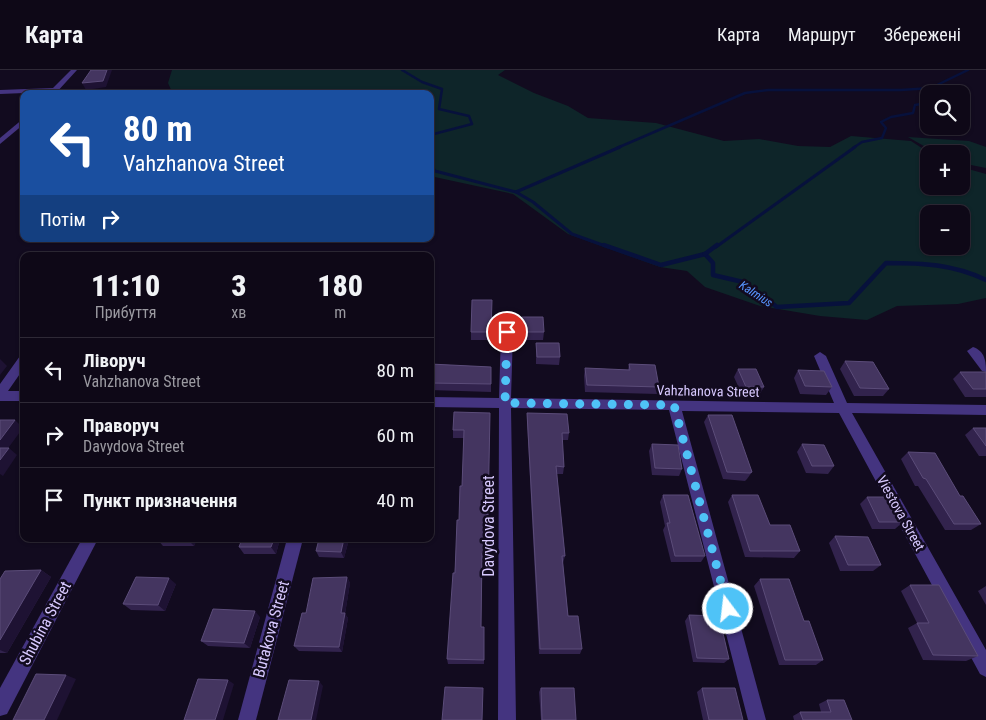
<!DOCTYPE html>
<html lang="uk">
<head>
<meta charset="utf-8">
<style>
  body { margin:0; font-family:"Roboto Condensed",sans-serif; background:#171120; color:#f1f3f6; height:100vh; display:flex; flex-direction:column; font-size:19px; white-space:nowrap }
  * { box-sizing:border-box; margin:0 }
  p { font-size:16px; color:#9b9aa1 }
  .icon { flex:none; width:28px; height:28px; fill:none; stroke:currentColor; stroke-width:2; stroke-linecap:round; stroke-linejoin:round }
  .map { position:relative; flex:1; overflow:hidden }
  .sheet { position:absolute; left:20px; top:182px; width:414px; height:290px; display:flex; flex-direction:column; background:#0e0817; border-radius:10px; box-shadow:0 1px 4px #0004,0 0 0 1px #2e2936 }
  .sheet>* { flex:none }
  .hud { position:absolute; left:20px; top:20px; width:414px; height:152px; border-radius:10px; box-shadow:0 1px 4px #0004,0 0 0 1px #2e2936; background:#1a4fa0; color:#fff; overflow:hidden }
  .controls { position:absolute; left:920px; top:15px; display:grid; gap:10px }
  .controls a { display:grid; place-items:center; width:50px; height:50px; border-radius:10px; background:#0e0817; box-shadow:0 1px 4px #0004,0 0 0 1px #2e2936; font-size:25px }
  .pin { position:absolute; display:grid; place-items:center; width:42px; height:42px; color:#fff; margin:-21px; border:2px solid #fff; border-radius:50%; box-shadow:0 1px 5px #0007 }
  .me { position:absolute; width:55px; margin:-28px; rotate:345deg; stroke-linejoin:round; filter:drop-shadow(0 0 4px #0008) }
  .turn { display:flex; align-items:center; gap:18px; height:105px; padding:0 20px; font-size:22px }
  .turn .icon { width:65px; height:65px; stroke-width:2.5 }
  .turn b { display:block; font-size:35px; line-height:42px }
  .then { display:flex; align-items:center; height:48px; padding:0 20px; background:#0003; gap:10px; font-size:19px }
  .eta { display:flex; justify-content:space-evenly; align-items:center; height:85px; text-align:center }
  .eta b { font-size:30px; font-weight:800; line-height:35px }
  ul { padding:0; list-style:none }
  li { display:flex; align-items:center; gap:15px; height:65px; padding:0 20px; border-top:1px solid #2e2936 }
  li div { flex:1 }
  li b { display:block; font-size:19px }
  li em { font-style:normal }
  header { display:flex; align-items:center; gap:30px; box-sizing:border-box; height:70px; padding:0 25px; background:#0e0817; border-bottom:1px solid #2e2936 }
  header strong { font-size:24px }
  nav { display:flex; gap:28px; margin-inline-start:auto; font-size:18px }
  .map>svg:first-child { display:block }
  .green { fill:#0e2529; fill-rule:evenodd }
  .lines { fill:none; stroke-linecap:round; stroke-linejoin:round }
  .stream-far2 { stroke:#07113c; stroke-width:2.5 }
  .stream-far1 { stroke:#07113c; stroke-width:3 }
  .stream { stroke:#07113c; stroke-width:4.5 }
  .street { fill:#443480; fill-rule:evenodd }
  .wall { fill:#32234d }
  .shaded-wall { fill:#1e1233 }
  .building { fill:#443560; stroke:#5b4c79 }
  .route { stroke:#4fc3f7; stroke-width:9; stroke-dasharray:0 16.2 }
  .labels { text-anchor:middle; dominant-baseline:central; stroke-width:5; stroke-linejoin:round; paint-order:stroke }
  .far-water-label { font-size:12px; font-style:italic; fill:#5795ff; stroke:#120b1f }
  .street-label { font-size:14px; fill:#d8c9ff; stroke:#120b1f }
  .near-street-label { font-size:16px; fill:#d8c9ff; stroke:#120b1f }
</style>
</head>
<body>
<header>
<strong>Карта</strong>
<nav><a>Карта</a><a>Маршрут</a><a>Збережені</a></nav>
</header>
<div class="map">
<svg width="986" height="650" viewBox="0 0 986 650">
  <rect width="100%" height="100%" fill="#120b1f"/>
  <g class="green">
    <path d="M172,0H505L498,5L534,23L568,36L588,48L656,53L724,71L759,69L798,76L830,77L851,66L911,71L931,84H929V116H961V97L986,104V228L958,234L897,236L867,250L820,246L760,236L705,217L687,201L660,197L568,164L513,124L430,106V24H173L168,13ZM929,144H961V176H929Z"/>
    <path d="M908,67L969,71L986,77V98L961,93V84H938Z"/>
  </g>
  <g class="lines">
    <g class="stream-far2">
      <path d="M402,0L422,12L442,19L439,39L469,46L472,54L430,65"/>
      <path d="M617,78L745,23L768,20H901L931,18L968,0"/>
      <path d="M853,78L862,72L882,68L886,58L881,52L891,47L913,43L915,35L927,33L929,30"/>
    </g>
    <g class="stream-far1">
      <path d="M430,95L435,101L516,122L533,132L572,164L608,177"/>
      <path d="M516,122L620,77"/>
      <path d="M716,177L855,77"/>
    </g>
    <g class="stream">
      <path d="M604,175L661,195L705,184L713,193V205L743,212L777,237L849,233L886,193C922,193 953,194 986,210"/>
      <path d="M705,184L717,175"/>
    </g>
    <g class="street">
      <path d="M71,0H77L55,24H48L49,22L0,24V20L53,18Z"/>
      <path d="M24,48V54L0,74V68Z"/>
      <path d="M507,258L513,262L511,328L834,333L814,286L820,282L826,286L847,333L986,335V345L852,343L986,580V607L980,604L839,343L682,341L766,650H748L669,340L511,338L516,650H498L499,338L430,337V327L499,328L501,262Z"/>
      <path d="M973,277C985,281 986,292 986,302L982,301L967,281Z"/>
      <path d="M24,285V298L8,321H24V331H0V314L20,286Z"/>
      <path d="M82,469H98L7,644L0,646V618Z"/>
      <path d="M287,469H303L256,650H238Z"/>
    </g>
  </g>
  <g class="wall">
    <path d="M492,230L491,270H471V262Z"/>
    <path d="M522,247L544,262L543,270H523Z"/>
    <path d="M536,273L560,287L559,295L536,294Z"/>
    <path d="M845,291L889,319L883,326H854L840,299Z"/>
    <path d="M430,294L491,297V322L430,320Z"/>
    <path d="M629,294L659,317L657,324L585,322L584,306L585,298L628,300Z"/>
    <path d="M738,299L764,317L759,325H742L734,307Z"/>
    <path d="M798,300L832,317L826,325L800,324L794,308Z"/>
    <path d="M960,302H986V327H965L953,309Z"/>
    <path d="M490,343L488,452H486V489H482L481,557H484V594H448L447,589L462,416L464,368H453V360Z"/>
    <path d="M527,343L569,363L568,370H562L564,397L563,404H557L565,486L563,493L568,546L582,579L580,584H539L527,351Z"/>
    <path d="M708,345L752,402L747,409L745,411L723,409L704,352Z"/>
    <path d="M973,358H986V386H979L965,365Z"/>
    <path d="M652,374L682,399L679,406L652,405L649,381Z"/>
    <path d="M802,374L834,396L828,404L806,403L797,382Z"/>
    <path d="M908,382L960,426L981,454L971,460H945L918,416H915L901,389Z"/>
    <path d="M663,425L705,486L701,492H671L663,460L665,456L660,432Z"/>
    <path d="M732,425L770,455L800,481L794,488L745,487L728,432Z"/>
    <path d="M867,427L903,452L895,459H872L860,434Z"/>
    <path d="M835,466L881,495L873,501H840L829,473Z"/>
    <path d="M157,469H197L194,476H163Z"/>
    <path d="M280,469L276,484H244L239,477Z"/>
    <path d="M349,469L344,488L319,487L316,481Z"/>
    <path d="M41,500L51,507L7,583H0V509Z"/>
    <path d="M347,507L350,513L345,544L348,548L342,582L299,581L294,576L306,543Z"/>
    <path d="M760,509L804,551L823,590L816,595H779L754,516Z"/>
    <path d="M176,514L165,541L131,540L123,534Z"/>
    <path d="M910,515L978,586L966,591L923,590L908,558L917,553L901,521Z"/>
    <path d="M986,516V535L978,521Z"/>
    <path d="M689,545L729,589L724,593L693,592L685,551Z"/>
    <path d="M260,547L250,578L208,576L201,571Z"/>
    <path d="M541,618L576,650H541L539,622Z"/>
    <path d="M702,618L743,650H703L697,622Z"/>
    <path d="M827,630L852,650H794L793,646L800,642H821L819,634Z"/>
  </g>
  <g class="shaded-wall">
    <path d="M107,0H112L106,17L86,20L82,13Z"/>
    <path d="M0,289L7,296L0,305Z"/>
    <path d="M15,350L23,358L3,385L0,382V370Z"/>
    <path d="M9,378L17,385L3,406L0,404V390Z"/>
    <path d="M189,469H197L194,476L188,470Z"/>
    <path d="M274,469H280L276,484L271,477Z"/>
    <path d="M344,469H349L344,488L341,482Z"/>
    <path d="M41,500L51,507L7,583L0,580V570Z"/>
    <path d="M347,507L350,513L345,544L348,548L342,582L339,577L341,543Z"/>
    <path d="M169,508L176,514L165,541L158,535Z"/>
    <path d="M255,541L260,547L250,578L244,573Z"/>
    <path d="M66,605L76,609L57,650H44Z"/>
    <path d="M228,610L234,614L223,650H215Z"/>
    <path d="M319,611L323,616L316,650H311Z"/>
  </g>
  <g class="building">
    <path d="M91,0H107L103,11L82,13Z"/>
    <path d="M472,230H492L491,262H471Z"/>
    <path d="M522,247H543L544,262H523Z"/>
    <path d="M536,273H559L560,287H537Z"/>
    <path d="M845,291L873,292L889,319L860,318Z"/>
    <path d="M430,294L491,297V314L430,313Z"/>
    <path d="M629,294L655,295L659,317L587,315L585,298L630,300Z"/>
    <path d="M738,299H756L764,317H746Z"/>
    <path d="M798,300L824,301L832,317L805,316Z"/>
    <path d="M960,302H986V319H973Z"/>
    <path d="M454,342L490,343L488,445H486V483H482L481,557H484V590L447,589L453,503H455L457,450H459L460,416H462L464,360H453Z"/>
    <path d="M527,343L567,344L569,363H562L564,397L556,396L565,486H562L568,546H578L582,579H540Z"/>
    <path d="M708,345H732L752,402L750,403L727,402Z"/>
    <path d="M0,350H15L0,370Z"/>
    <path d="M973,358H986V376Z"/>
    <path d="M652,374L678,375L682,399L655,398Z"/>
    <path d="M802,374L824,375L834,396H812Z"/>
    <path d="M0,378H9L0,390Z"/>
    <path d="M908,382L935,383L960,426H963L981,454H954L926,409L923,408Z"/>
    <path d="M663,425H688L705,486H675L667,453H670Z"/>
    <path d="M732,425H758L770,455H790L800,481H750Z"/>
    <path d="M867,427H890L903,452H879Z"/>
    <path d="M835,466L868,467L881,495H848Z"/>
    <path d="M157,469H189L188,470Z"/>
    <path d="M242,469H274L271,477H239Z"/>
    <path d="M319,469H344L341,482L316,481Z"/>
    <path d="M41,500L0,570V509L5,501Z"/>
    <path d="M136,507L169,508L158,535L123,534Z"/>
    <path d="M347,507L341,543H345L339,577L294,576L302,543H306L313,508Z"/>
    <path d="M760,509H789L804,551H809L823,590H785Z"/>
    <path d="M910,515H939L978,586L933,585L917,553H929Z"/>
    <path d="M213,539L255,541L244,573L201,571Z"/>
    <path d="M689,545L719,546L729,589L697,588Z"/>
    <path d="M36,604L66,605L44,650H13Z"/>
    <path d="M198,609L228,610L215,650H184Z"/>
    <path d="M289,610L319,611L311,650H278Z"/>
    <path d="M445,617L483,618L482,650H442Z"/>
    <path d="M541,618H574L576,650H542Z"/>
    <path d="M702,618H735L743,650H709Z"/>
    <path d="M827,630H844L852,650H803L800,642H831Z"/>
  </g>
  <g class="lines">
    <path class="route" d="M507,262L505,333L674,335L728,539"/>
  </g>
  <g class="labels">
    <g class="far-water-label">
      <text transform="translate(756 224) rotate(33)">Kalmius</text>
    </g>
    <g class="street-label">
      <text transform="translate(708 321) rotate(1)">Vahzhanova Street</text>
      <text transform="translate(901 443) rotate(61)">Viestova Street</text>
    </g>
    <g class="near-street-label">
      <text transform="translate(488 456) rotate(-90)">Davydova Street</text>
      <text transform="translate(45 553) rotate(-62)">Shubina Street</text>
      <text transform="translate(271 559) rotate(-75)">Butakova Street</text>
    </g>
  </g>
</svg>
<div class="controls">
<a><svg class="icon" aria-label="search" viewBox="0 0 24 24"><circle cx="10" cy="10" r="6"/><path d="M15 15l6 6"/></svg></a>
<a>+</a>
<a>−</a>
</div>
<div class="pin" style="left:507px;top:262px;background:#d93025"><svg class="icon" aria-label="arrive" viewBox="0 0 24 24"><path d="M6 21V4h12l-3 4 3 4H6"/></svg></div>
<svg class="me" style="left:728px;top:539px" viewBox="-20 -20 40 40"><circle r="17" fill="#4fc3f7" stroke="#fff" stroke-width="3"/><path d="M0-11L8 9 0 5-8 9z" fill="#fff"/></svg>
<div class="hud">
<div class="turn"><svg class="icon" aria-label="left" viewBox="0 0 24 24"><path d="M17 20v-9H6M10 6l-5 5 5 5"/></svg><div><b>80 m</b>Vahzhanova Street</div></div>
<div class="then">Потім<svg class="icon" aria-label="right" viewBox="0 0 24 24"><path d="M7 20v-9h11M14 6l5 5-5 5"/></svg></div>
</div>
<section class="sheet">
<div class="eta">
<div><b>11:10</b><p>Прибуття</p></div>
<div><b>3</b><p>хв</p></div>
<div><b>180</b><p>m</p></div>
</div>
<ul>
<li><svg class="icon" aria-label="left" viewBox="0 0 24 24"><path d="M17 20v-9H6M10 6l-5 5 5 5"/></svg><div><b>Ліворуч</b><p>Vahzhanova Street</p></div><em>80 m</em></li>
<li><svg class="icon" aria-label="right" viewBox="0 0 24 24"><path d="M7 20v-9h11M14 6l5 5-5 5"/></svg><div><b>Праворуч</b><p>Davydova Street</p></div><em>60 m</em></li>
<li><svg class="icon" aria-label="arrive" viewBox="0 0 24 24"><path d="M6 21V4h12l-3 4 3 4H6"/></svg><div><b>Пункт призначення</b></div><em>40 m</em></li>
</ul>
</section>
</div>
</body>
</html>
